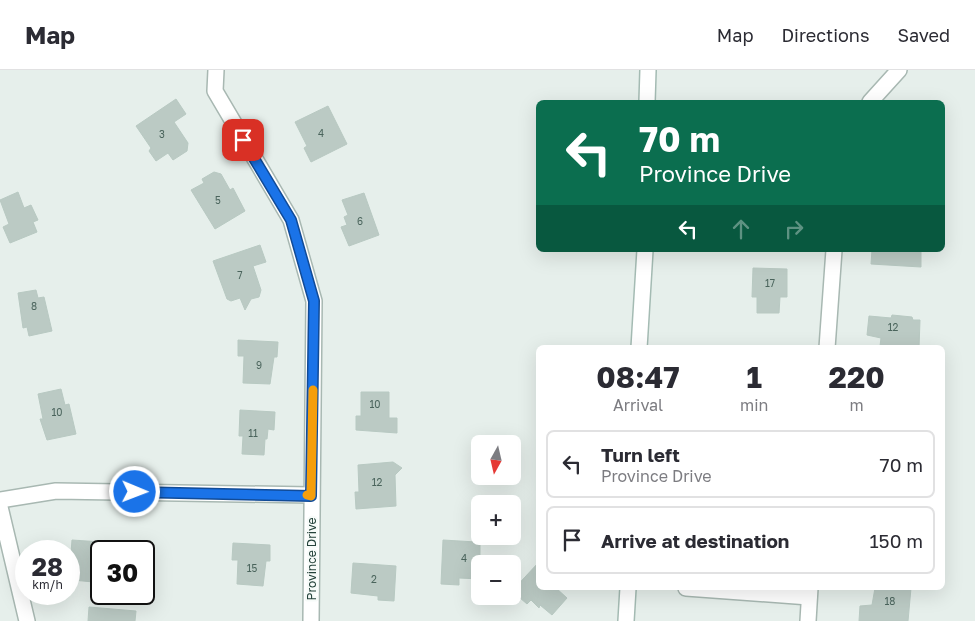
<!DOCTYPE html>
<html lang="en">
<head>
<meta charset="utf-8">
<style>
  body { margin:0; font-family:"Golos Text",sans-serif; background:#f2f2f3; color:#2b2b33; height:100vh; display:flex; flex-direction:column; font-size:19px; white-space:nowrap }
  * { box-sizing:border-box; margin:0 }
  p { font-size:16px; color:#7c7c81 }
  .icon { flex:none; width:28px; height:28px; fill:none; stroke:currentColor; stroke-width:2; stroke-linecap:round; stroke-linejoin:round }
  .map { position:relative; flex:1; overflow:hidden }
  .sheet { position:absolute; left:536px; top:275px; width:409px; height:245px; display:flex; flex-direction:column; background:#fff; border-radius:8px; box-shadow:0 5px 20px #0002 }
  .sheet>* { flex:none }
  .guide { position:absolute; left:536px; top:30px; width:409px; height:152px; border-radius:8px; box-shadow:0 5px 20px #0002; background:#0b6e4f; color:#fff; overflow:hidden }
  .needle { width:32px; rotate:188deg }
  .buttons { position:absolute; left:471px; top:365px; display:grid; gap:10px }
  .buttons a { display:grid; place-items:center; width:50px; height:50px; border-radius:8px; background:#fff; box-shadow:0 5px 20px #0002; font-size:25px }
  .speed { position:absolute; left:15px; top:470px; display:flex; gap:10px; font-size:25px; font-weight:700; text-align:center }
  .speed>* { display:grid; place-content:center; width:65px; height:65px; border-radius:50%; background:#fff; box-shadow:0 5px 20px #0002; line-height:1 }
  .speed small { font-size:12px; font-weight:400 }
  .speed .limit { border:2px solid #111; border-radius:8px; background:#fff; color:#111 }
  .pin { position:absolute; display:grid; place-items:center; width:42px; height:42px; color:#fff; margin:-21px; border-radius:10px; box-shadow:0 2px 8px #0006 }
  .me { position:absolute; width:55px; margin:-28px; rotate:91deg; stroke-linejoin:round; filter:drop-shadow(0 0 4px #0008) }
  .turn { display:flex; align-items:center; gap:18px; height:105px; padding:0 20px; font-size:22px }
  .turn .icon { width:65px; height:65px; stroke-width:2.5 }
  .turn b { display:block; font-size:35px; line-height:42px }
  .lanes { display:flex; align-items:center; height:48px; padding:0 20px; background:#0003; justify-content:center; gap:25px; direction:ltr }
  .lanes .off { opacity:.35 }
  .eta { display:flex; justify-content:space-evenly; align-items:center; height:85px; text-align:center }
  .eta b { font-size:30px; font-weight:700; line-height:35px }
  ul { padding:0; list-style:none }
  li { display:flex; align-items:center; gap:15px; height:68px; margin:0 10px 8px; padding:0 10px; border:2px solid #e1e1e2; border-radius:8px }
  li div { flex:1 }
  li b { display:block; font-size:19px }
  li em { font-style:normal }
  header { display:flex; align-items:center; gap:30px; box-sizing:border-box; height:70px; padding:0 25px; background:#fff; border-bottom:1px solid #e1e1e2 }
  header strong { font-size:24px }
  nav { display:flex; gap:28px; margin-inline-start:auto; font-size:18px }
  .map>svg:first-child { display:block }
  .building { fill:#bbcac4; stroke:#b8c9c2 }
  .lines { fill:none; stroke-linecap:round; stroke-linejoin:round }
  .minor-casing { stroke:#a8b8b2; stroke-width:18 }
  .secondary-casing { stroke:#a4bbb3; stroke-width:18 }
  .minor { stroke:#fff; stroke-width:15 }
  .secondary { stroke:#fff; stroke-width:15 }
  .route-casing { stroke:#114b97; stroke-width:12 }
  .route { stroke:#1a73e8; stroke-width:9 }
  .slow { stroke:#f59e0b; stroke-width:9 }
  .labels { text-anchor:middle; dominant-baseline:central; stroke-width:4.5; stroke-linejoin:round; paint-order:stroke }
  .number-label { font-size:10px; fill:#4a645c }
  .street-label { font-size:12px; fill:#24423a; stroke:#f7fbf9 }
</style>
</head>
<body>
<header>
<strong>Map</strong>
<nav><a>Map</a><a>Directions</a><a>Saved</a></nav>
</header>
<div class="map">
<svg width="975" height="551" viewBox="0 0 975 551">
  <rect width="100%" height="100%" fill="#e6efeb"/>
  <g class="building">
    <path d="M176,29L186,44L174,52L188,73L187,81L173,90L168,83L156,91L149,81L151,78L136,56Z"/>
    <path d="M328,36L347,74L311,92L304,78L307,76L295,52Z"/>
    <path d="M214,102L221,104L230,120L233,118L245,141L215,159L191,120L204,113L202,109Z"/>
    <path d="M18,122L24,138L31,135L38,150L33,152L37,162L10,173L3,157L9,154L0,130Z"/>
    <path d="M364,123L379,165L349,176L341,157L347,155L344,147L348,145L342,130Z"/>
    <path d="M260,175L266,192L253,196L261,220L259,227L251,229L245,240L240,228L231,231L227,229L213,191Z"/>
    <path d="M872,180H915V182H921V197L871,194Z"/>
    <path d="M753,198L787,199V227H780L779,243H757V227H752Z"/>
    <path d="M36,220L38,228L44,227L52,261L29,266L27,257L23,258L18,223Z"/>
    <path d="M892,245L912,247L913,250H920L919,278L880,276L881,268L867,265L869,246L891,248Z"/>
    <path d="M238,270L278,272L277,287H274L270,314L243,313L244,286H238Z"/>
    <path d="M61,319L65,335L69,334L76,364L47,370L40,349H43L38,324Z"/>
    <path d="M361,322H389V348H397V363L356,360V346H361Z"/>
    <path d="M240,340L275,342L274,360L268,359L267,369H265L264,385L242,384L243,366H239Z"/>
    <path d="M393,392L402,398L395,405L396,436L356,439L355,422H359L358,395Z"/>
    <path d="M72,470L101,472V497L96,496L94,512L72,510L73,496H70Z"/>
    <path d="M443,470L476,472V474H480V509L459,508V515L441,514Z"/>
    <path d="M233,473L270,475V491H266L263,516L237,514L238,490H232Z"/>
    <path d="M539,492V518H556L567,528L552,545L540,535L539,538L531,530L527,534L512,521Z"/>
    <path d="M353,493L396,496L394,531L378,530V526L351,523Z"/>
    <path d="M875,518H911L908,551H859L860,536L872,535Z"/>
    <path d="M89,537L136,541L135,551H88Z"/>
  </g>
  <g class="lines">
    <g class="minor-casing">
      <g id="minor">
        <path d="M216,0L215,21L291,150L314,231L311,551"/>
        <path d="M870,32L899,0"/>
        <path d="M827,278L834,180"/>
        <path d="M0,430L56,421L311,425"/>
        <path d="M0,437L27,551"/>
        <path d="M686,518L809,527"/>
        <path d="M808,551L810,518"/>
      </g>
    </g>
    <g class="secondary-casing">
      <g id="secondary">
        <path d="M647,32L648,0"/>
        <path d="M639,278L645,180"/>
        <path d="M626,551L628,518"/>
      </g>
    </g>
    <use href="#minor" class="minor"/>
    <use href="#secondary" class="secondary"/>
  </g>
  <g class="lines">
    <g class="route-casing">
      <path id="route" d="M135,422L311,426L314,231L291,150L243,70"/>
    </g>
    <use href="#route" class="route"/>
    <path class="slow" d="M307,425L311,426L313,320"/>
  </g>
  <g class="labels">
    <g class="number-label">
      <text x="321" y="63">4</text>
      <text x="162" y="64">3</text>
      <text x="218" y="130">5</text>
      <text x="360" y="151">6</text>
      <text x="240" y="205">7</text>
      <text x="770" y="213">17</text>
      <text x="34" y="236">8</text>
      <text x="893" y="257">12</text>
      <text x="259" y="295">9</text>
      <text x="375" y="334">10</text>
      <text x="57" y="342">10</text>
      <text x="253" y="363">11</text>
      <text x="377" y="412">12</text>
      <text x="464" y="488">4</text>
      <text x="252" y="498">15</text>
      <text x="374" y="509">2</text>
      <text x="890" y="531">18</text>
    </g>
    <g class="street-label">
      <text transform="translate(311 489) rotate(-90)">Province Drive</text>
    </g>
  </g>
</svg>
<div class="buttons">
<a><svg class="needle" viewBox="-14 -14 28 28"><path d="M0-13l5 13h-10z" fill="#e53935"/><path d="M0 13l5-13h-10z" fill="#7c7c81"/></svg></a>
<a>+</a>
<a>−</a>
</div>
<div class="speed"><div>28<small>km/h</small></div><div class="limit">30</div></div>
<div class="pin" style="left:243px;top:70px;background:#d93025"><svg class="icon" aria-label="arrive" viewBox="0 0 24 24"><path d="M6 21V4h12l-3 4 3 4H6"/></svg></div>
<svg class="me" style="left:135px;top:422px" viewBox="-20 -20 40 40"><circle r="17" fill="#1a73e8" stroke="#fff" stroke-width="3"/><path d="M0-11L8 9 0 5-8 9z" fill="#fff"/></svg>
<div class="guide">
<div class="turn"><svg class="icon" aria-label="left" viewBox="0 0 24 24"><path d="M17 20v-9H6M10 6l-5 5 5 5"/></svg><div><b>70 m</b>Province Drive</div></div>
<div class="lanes"><svg class="icon" aria-label="left" viewBox="0 0 24 24"><path d="M17 20v-9H6M10 6l-5 5 5 5"/></svg><svg class="icon off" aria-label="ahead" viewBox="0 0 24 24"><path d="M12 20V5M6 11l6-6 6 6"/></svg><svg class="icon off" aria-label="right" viewBox="0 0 24 24"><path d="M7 20v-9h11M14 6l5 5-5 5"/></svg></div>
</div>
<section class="sheet">
<div class="eta">
<div><b>08:47</b><p>Arrival</p></div>
<div><b>1</b><p>min</p></div>
<div><b>220</b><p>m</p></div>
</div>
<ul>
<li><svg class="icon" aria-label="left" viewBox="0 0 24 24"><path d="M17 20v-9H6M10 6l-5 5 5 5"/></svg><div><b>Turn left</b><p>Province Drive</p></div><em>70 m</em></li>
<li><svg class="icon" aria-label="arrive" viewBox="0 0 24 24"><path d="M6 21V4h12l-3 4 3 4H6"/></svg><div><b>Arrive at destination</b></div><em>150 m</em></li>
</ul>
</section>
</div>
</body>
</html>
